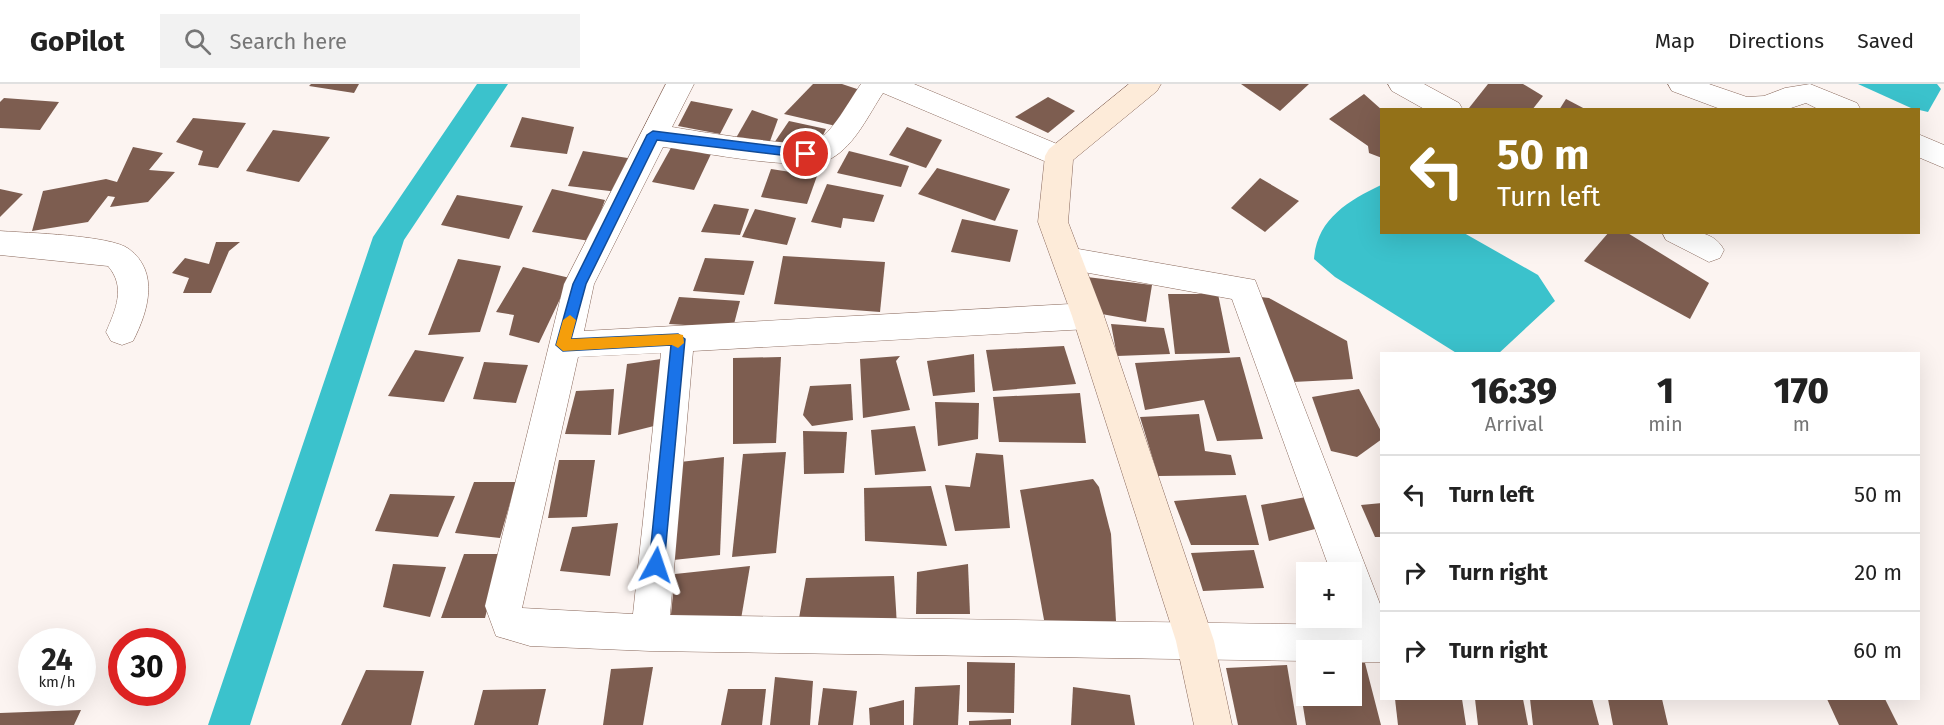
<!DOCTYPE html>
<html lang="en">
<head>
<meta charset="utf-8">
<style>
  body { margin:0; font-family:"Fira Sans",sans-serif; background:#f2f2f2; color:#222; height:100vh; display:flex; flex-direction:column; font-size:22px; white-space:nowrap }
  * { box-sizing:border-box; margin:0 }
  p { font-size:20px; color:#767676 }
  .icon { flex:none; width:33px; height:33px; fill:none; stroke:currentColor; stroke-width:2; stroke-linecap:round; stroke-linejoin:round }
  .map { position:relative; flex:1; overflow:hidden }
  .drawer { position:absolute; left:1380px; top:268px; width:540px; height:348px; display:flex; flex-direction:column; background:#fff; border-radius:0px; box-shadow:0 6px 24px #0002 }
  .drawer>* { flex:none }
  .hud { position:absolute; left:1380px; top:24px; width:540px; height:126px; border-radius:0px; box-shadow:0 6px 24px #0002; background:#937118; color:#fff; overflow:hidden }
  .buttons { position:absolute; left:1296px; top:478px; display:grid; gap:12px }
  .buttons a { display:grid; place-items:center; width:66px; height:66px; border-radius:0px; background:#fff; box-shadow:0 6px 24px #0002; font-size:30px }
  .speed { position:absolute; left:18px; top:544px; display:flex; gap:12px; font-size:30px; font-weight:700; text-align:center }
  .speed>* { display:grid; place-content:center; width:78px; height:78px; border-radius:50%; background:#fff; box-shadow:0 6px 24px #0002; line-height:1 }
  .speed small { font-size:15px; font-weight:400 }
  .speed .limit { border:9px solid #d22; background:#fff; color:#111 }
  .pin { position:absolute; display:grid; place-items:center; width:51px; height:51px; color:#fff; margin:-26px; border:3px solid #fff; border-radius:50%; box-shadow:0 2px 6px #0007 }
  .me { position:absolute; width:66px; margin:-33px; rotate:5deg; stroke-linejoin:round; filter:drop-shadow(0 0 4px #0008) }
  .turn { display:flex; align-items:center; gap:21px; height:126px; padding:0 18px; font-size:27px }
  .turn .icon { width:78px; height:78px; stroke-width:2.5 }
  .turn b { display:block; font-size:42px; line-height:51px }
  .eta { display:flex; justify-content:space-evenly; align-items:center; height:102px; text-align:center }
  .eta b { font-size:36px; font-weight:800; line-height:42px }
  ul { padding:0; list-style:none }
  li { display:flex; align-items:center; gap:18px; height:78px; padding:0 18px; border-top:2px solid #e0e0e0 }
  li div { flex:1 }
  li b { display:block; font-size:22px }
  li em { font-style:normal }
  header { display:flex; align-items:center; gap:36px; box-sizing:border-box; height:84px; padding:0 30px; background:#fff; border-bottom:2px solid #e0e0e0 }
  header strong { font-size:28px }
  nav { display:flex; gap:33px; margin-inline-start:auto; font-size:21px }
  .search { width:420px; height:54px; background:#f2f2f2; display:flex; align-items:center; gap:15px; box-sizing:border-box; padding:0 21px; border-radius:0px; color:#767676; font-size:22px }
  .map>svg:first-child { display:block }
  .water { fill:#3bc2cc }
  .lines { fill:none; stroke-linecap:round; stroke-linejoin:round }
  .canal { fill:#3bc2cc; fill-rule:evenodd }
  .building { fill:#7d5d50 }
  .street-casing { stroke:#89685b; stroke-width:1 }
  .secondary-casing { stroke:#89685b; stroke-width:1 }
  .street { fill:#fff; fill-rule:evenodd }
  .secondary { fill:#fdebd9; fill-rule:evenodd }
  .route { fill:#1a73e8; stroke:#114b97; stroke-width:1.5 }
  .slow { fill:#f59e0b }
</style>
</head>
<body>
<header>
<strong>GoPilot</strong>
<div class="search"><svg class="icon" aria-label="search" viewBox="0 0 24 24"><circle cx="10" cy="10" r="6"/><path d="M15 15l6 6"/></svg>Search here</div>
<nav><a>Map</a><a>Directions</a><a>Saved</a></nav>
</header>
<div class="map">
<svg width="1944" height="641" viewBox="0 0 1944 641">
  <rect width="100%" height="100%" fill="#fcf4f1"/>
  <g class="water">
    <path d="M1858,0H1937L1941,5L1928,28L1911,24Z"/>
    <path d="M1381,101L1382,148L1464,149L1538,191L1555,217L1498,270H1458L1335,193L1314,175C1317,135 1348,117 1381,101Z"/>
  </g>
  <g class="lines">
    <path class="canal" d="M477,0H508L404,156L250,641H208L373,153Z"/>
  </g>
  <g class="building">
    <path d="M311,0H359L354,9L309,2Z"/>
    <path d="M813,0H842L863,7L836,42L784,30Z"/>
    <path d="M1241,0H1309L1280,27Z"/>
    <path d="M1488,0H1523L1543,12L1532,26L1469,24Z"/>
    <path d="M1364,10L1382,26V74L1369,69L1368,62L1329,35Z"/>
    <path d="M1048,13L1075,27L1048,49L1015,33Z"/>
    <path d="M4,14L59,18L40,46L0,44V18Z"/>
    <path d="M1566,15L1587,26H1559Z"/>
    <path d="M691,17L733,25L720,50L678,42Z"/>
    <path d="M752,26L778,35L769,60L736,54Z"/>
    <path d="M522,33L574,43L567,70L510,63Z"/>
    <path d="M193,34L246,39L218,84L198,81L203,67L176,58Z"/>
    <path d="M789,37L826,45L816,66L774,59Z"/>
    <path d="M907,43L942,56L926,84L889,71Z"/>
    <path d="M273,46L330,53L299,98L246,87Z"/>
    <path d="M672,62L711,70L694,106L652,98Z"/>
    <path d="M133,63L163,69L149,86L175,88L148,118L110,123L115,113L108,112L88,138L32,147L43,107L106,95L117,98Z"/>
    <path d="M583,67L634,75L618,108L568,102Z"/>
    <path d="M849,67L909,82L901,103L837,89Z"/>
    <path d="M937,84L1010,105L995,137L918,110Z"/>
    <path d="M771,85L817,92L807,120L761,113Z"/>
    <path d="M1260,94L1299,117L1265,148L1231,124Z"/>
    <path d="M827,100L884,111L874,138L843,134L841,144L811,138Z"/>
    <path d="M0,105L23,110L0,133Z"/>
    <path d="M552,105L605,116L590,157L532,148Z"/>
    <path d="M457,111L523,122L509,155L441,141Z"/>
    <path d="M714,120L749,125L740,151L701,148Z"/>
    <path d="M755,125L796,134L787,161L742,153Z"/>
    <path d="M962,135L1018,146L1010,178L951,168Z"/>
    <path d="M1609,148H1626L1709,199L1690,235L1584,177Z"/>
    <path d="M216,158H240L229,167L211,209H183L189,194L172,189L185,174L209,180Z"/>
    <path d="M783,172L885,178L880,228L774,220Z"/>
    <path d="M705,174L754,177L744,211L693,207Z"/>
    <path d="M458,175L501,182L480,248L428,251Z"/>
    <path d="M523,183L570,194L539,259L509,251L514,231L496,228Z"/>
    <path d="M1087,193L1152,201L1146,238L1096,229Z"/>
    <path d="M1168,210H1218L1230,269L1175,270Z"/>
    <path d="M679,213L740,217L733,244L669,240Z"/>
    <path d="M1261,213L1269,214L1347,257L1353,295L1293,298Z"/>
    <path d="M1111,240L1164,244L1170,270L1117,272Z"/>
    <path d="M1064,262L1076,300L993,307L986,266Z"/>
    <path d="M415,266L464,273L444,318L388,312Z"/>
    <path d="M974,270L975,308L933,312L927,277Z"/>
    <path d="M900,272L896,277L910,326L863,334L860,275Z"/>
    <path d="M781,273L776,359L733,360V274Z"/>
    <path d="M1240,273L1263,355L1217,357L1204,316L1145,326L1135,279Z"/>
    <path d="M661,275L654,342L618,351L627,280Z"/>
    <path d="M484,278L528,281L516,319L473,315Z"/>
    <path d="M851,300L853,336L812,342L803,331L810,302Z"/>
    <path d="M614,305L611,351L565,350L576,307Z"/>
    <path d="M1359,305L1382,349V355L1357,373L1331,367L1312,313Z"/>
    <path d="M1080,309L1086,359L999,358L993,313Z"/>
    <path d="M935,318L979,319L978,355L938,362Z"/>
    <path d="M1199,330L1205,367L1231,371L1236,391L1158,392L1140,333Z"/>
    <path d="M915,342L926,387L875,391L871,346Z"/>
    <path d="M803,347L847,348L844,389L804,390Z"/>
    <path d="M786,368L776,469L732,473L743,370Z"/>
    <path d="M976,369L1003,371L1010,444L955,447L945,401L970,403Z"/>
    <path d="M724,373L720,471L664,477L680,378Z"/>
    <path d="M559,376H595L587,433L548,434Z"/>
    <path d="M1093,395L1099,403L1111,450L1116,537L1045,541L1020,406Z"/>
    <path d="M474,398H516L500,454L455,449Z"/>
    <path d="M931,402L947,462L865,457L864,404Z"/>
    <path d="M390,410L455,412L438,453L375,447Z"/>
    <path d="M1246,411L1259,461H1191L1174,417Z"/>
    <path d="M1306,413L1315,445L1269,457L1261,421Z"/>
    <path d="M1382,419V453H1375L1361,421Z"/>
    <path d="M618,439L610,492L560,487L572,443Z"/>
    <path d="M1254,466L1264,504L1203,507L1191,469Z"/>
    <path d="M464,470H501L485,534H441Z"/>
    <path d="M393,480L446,483L430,533L383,523Z"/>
    <path d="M968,480L970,530H916L917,488Z"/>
    <path d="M750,482L740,541L670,540L675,490Z"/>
    <path d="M894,492L897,542L798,540L806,494Z"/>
    <path d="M1316,534H1348L1350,541L1316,535Z"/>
    <path d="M967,578L1015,579L1014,629L967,628Z"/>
    <path d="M1296,578H1306V612H1352V579H1365L1381,641H1306Z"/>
    <path d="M1287,581L1297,641H1238L1226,584Z"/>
    <path d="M653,583L643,641H603L611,585Z"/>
    <path d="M366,586L424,587L411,641H341Z"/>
    <path d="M775,593L813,597L810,641H770Z"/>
    <path d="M960,601L958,641H913L915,603Z"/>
    <path d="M1073,603L1130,611L1135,641H1071Z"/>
    <path d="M823,604L857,607L853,641H818Z"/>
    <path d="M546,605L538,641H474L483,606Z"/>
    <path d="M728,605H766L762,641H721Z"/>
    <path d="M1395,615H1462L1466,641H1398Z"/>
    <path d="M1475,615H1523L1528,641H1478Z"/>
    <path d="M1530,615H1592L1599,641H1533Z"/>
    <path d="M1608,615H1662L1668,641H1613Z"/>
    <path d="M1827,615H1885L1898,641H1839Z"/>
    <path d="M904,616V641H870L869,624Z"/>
    <path d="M81,626L74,641H0V629Z"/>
    <path d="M1011,635V641H969V637Z"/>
  </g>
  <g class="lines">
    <g class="street-casing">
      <g id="street">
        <path d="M666,0H694L672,43C694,47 801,64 815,58C832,50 850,15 861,0H914L1069,65L1073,72L1069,79L1059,83L1049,79L883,9C869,30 855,61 832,74C806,90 696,67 663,63L594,200L584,247L1088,219L1099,223L1104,232L1099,241L1088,245L693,267L670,531L1351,541L1348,534H1352V489H1331L1232,215L1056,183L1052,175L1056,167L1067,163L1255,196L1382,525V578H1352V567H1306V577L650,567L530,562L496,552L485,522L564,200ZM661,269L633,530L522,524L578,273Z"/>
        <path d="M1388,0H1424L1459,19L1463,26H1426L1392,7Z"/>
        <path d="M1668,0H1709L1747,13L1764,12L1785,4L1810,0L1857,19L1861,26H1820L1806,19L1785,26H1723L1672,7Z"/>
        <path d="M1918,50L1944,61V84L1918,73Z"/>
        <path d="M0,147C26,149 111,151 129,165C160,188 148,228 133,257L122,261L111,257L106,248C116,225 126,203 108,182L0,171Z"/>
        <path d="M1662,148C1685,148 1712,143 1724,166L1720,174L1709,178L1666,156Z"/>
      </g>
    </g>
    <g class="secondary-casing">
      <path id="secondary" d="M1129,0H1161L1157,7L1073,76L1068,138L1104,232L1214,557L1232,641H1194L1176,557L1072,232L1038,138L1045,72L1049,65Z"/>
    </g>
    <use href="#street" class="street"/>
    <use href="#secondary" class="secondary"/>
  </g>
  <path class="route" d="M653,47L806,66L812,70L806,74L657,56L586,200L571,255L678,250L685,255L664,481L662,486L656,488L651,486L649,481L671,261L563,267L556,261L573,200L647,51Z"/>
  <path class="slow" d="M570,231L576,236L571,255L678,250L683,251L684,259L678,264L672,261L563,267L556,261L563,236Z"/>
</svg>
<div class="buttons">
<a>+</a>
<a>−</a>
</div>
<div class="speed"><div>24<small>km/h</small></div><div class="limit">30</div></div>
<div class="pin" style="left:806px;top:70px;background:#d93025"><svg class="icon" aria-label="arrive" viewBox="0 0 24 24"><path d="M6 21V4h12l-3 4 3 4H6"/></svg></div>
<svg class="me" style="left:656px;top:481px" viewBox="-20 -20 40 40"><path d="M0-17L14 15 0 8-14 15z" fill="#1a73e8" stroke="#fff" stroke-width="4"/></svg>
<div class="hud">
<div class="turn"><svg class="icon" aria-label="left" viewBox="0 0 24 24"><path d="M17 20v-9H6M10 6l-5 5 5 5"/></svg><div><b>50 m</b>Turn left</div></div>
</div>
<section class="drawer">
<div class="eta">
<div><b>16:39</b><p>Arrival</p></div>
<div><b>1</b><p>min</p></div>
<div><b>170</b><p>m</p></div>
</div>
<ul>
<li><svg class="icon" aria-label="left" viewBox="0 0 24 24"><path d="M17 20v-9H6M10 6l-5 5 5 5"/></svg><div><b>Turn left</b></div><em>50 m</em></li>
<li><svg class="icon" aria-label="right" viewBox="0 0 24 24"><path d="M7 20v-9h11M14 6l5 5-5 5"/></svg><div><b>Turn right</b></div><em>20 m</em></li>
<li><svg class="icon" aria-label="right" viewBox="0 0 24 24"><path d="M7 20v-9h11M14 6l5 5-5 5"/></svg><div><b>Turn right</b></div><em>60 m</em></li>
</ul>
</section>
</div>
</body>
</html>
